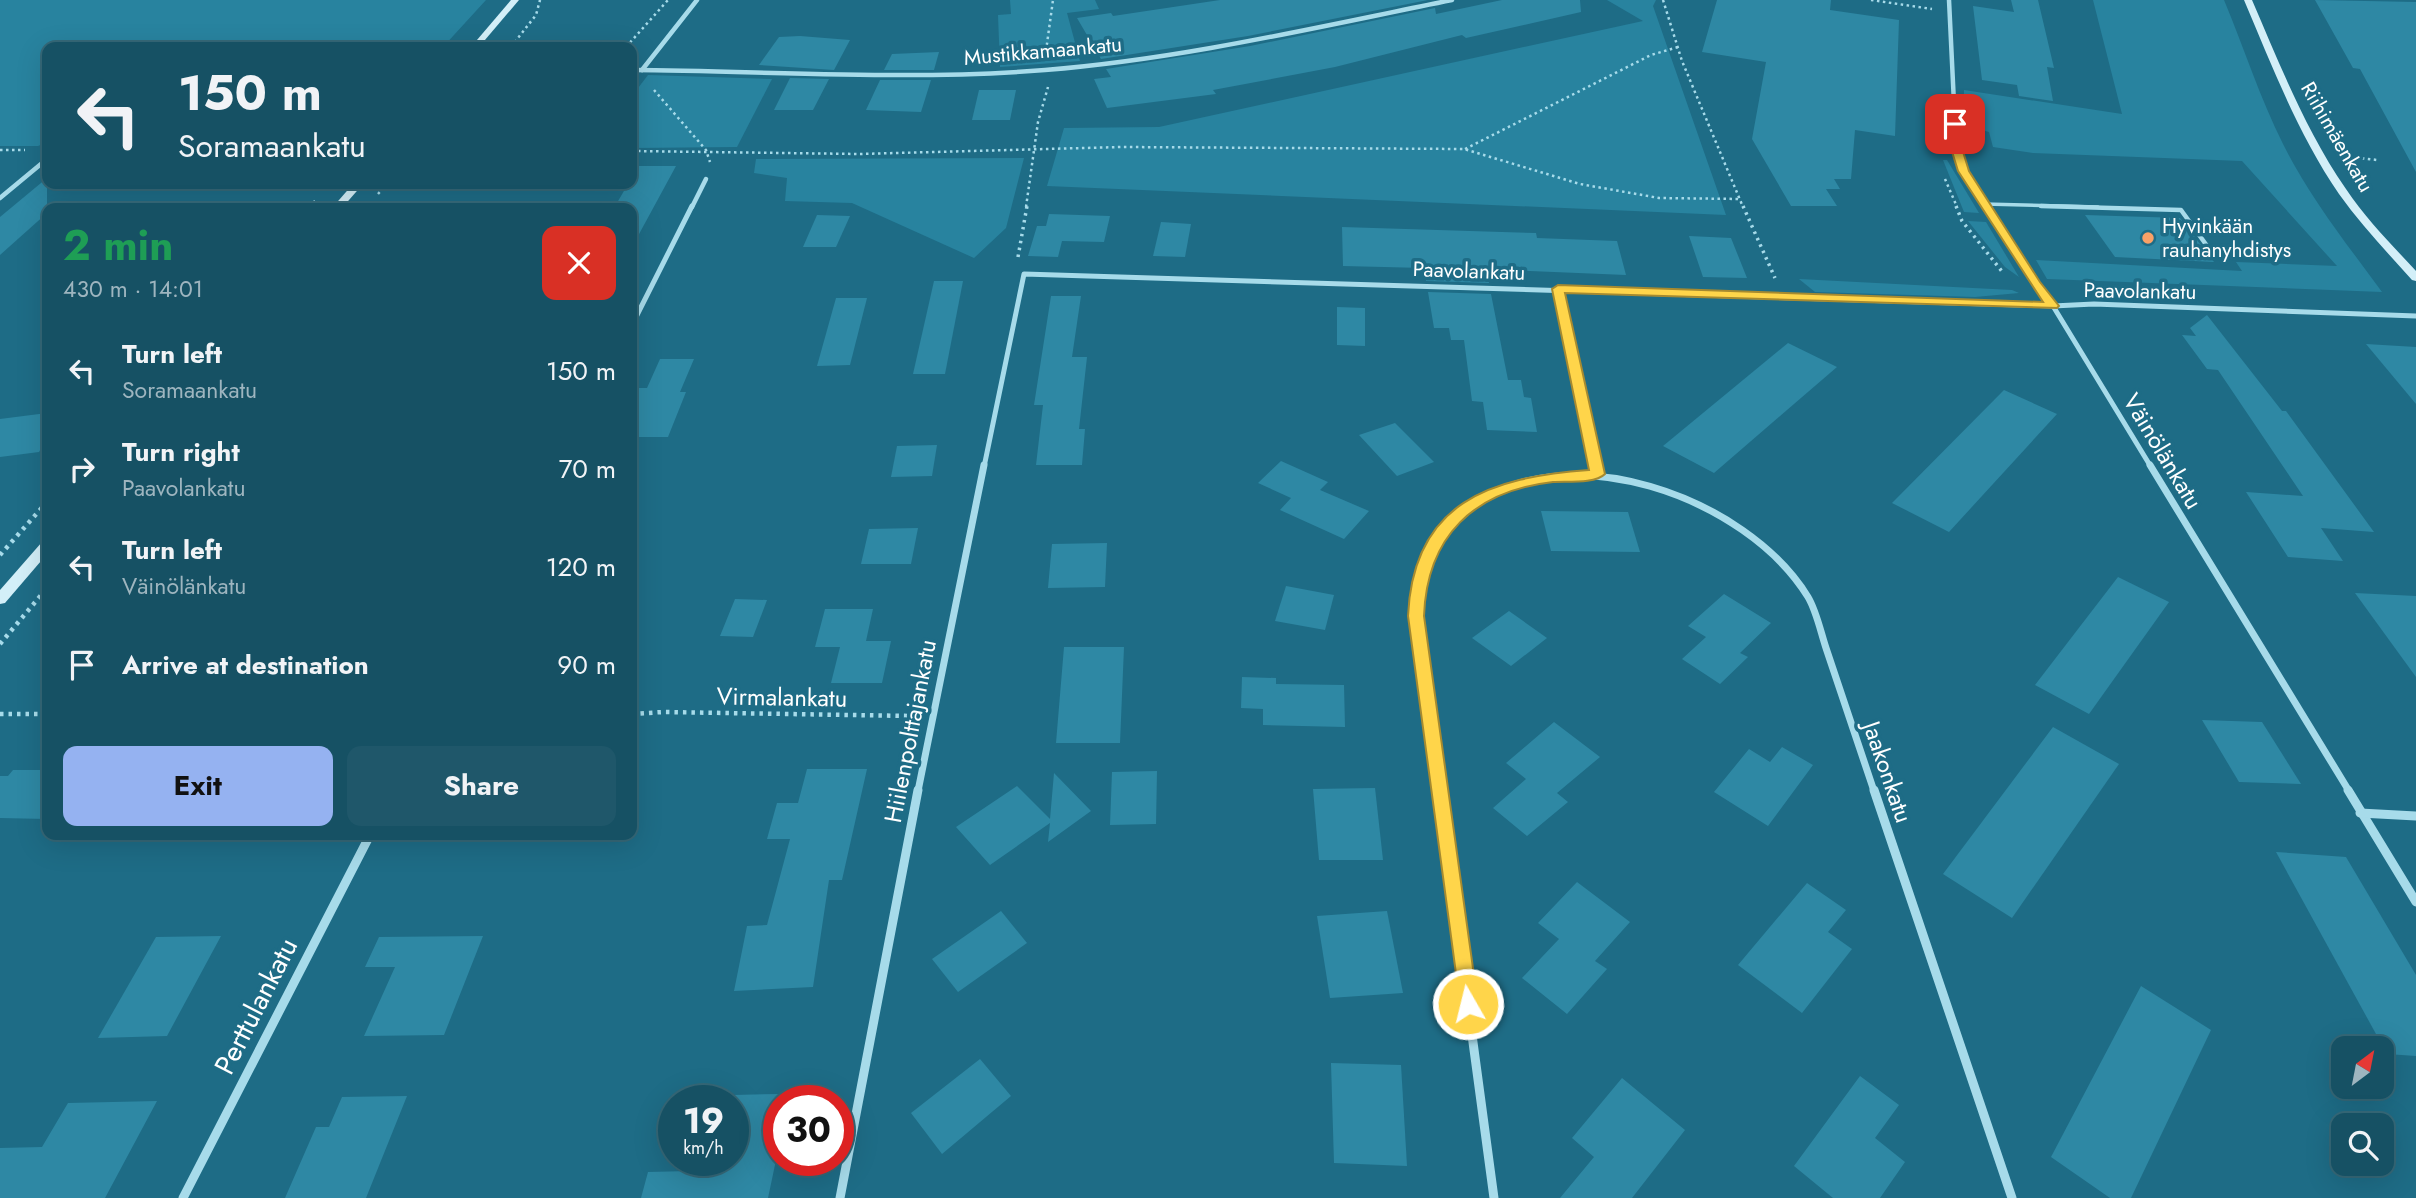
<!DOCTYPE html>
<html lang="en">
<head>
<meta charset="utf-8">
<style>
  body { margin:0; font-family:Jost,sans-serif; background:#1f576a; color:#f1f3f6; height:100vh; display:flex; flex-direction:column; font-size:26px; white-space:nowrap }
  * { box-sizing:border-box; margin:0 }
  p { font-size:23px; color:#9eb5bf }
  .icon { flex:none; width:38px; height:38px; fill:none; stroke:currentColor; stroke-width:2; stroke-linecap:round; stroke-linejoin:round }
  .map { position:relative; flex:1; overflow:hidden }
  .panel { position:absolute; left:42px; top:203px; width:595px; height:637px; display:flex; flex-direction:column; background:#165164; border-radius:14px; box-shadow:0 7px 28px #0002,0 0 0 2px #356878 }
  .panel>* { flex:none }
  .banner { position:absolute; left:42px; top:42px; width:595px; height:147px; border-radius:14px; box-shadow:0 7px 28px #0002,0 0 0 2px #356878; background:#165164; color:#f1f3f6; overflow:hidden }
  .needle { width:46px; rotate:32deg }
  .buttons { position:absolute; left:2331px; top:1036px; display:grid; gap:14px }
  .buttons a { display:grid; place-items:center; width:63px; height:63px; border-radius:14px; background:#165164; box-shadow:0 7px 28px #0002,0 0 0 2px #356878; font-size:35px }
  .speed { position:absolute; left:658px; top:1085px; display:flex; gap:14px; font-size:35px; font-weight:700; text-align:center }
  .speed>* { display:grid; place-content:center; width:91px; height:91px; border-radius:50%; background:#165164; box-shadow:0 7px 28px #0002,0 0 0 2px #356878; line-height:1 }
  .speed small { font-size:18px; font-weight:400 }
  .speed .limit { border:10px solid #d22; background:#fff; color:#111 }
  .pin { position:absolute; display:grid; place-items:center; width:60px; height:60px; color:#fff; margin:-30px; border-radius:14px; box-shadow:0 4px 10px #0006 }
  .me { position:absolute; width:77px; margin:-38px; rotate:352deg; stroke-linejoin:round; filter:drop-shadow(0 0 5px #0008) }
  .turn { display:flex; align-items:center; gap:24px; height:147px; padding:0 21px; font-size:32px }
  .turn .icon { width:91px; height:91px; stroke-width:2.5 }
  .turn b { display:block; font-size:49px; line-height:60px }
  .round { display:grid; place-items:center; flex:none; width:74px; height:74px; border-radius:14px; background:#1f576a }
  .overview { display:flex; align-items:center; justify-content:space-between; height:119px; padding:0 21px }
  h1 { font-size:42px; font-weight:700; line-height:52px; color:#1e9e55 }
  .button { display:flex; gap:14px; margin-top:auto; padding:14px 21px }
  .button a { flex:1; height:80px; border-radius:14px; background:#95b2f1; color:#111; font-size:28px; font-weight:700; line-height:80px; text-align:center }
  .button a+a { background:#1f576a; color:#f1f3f6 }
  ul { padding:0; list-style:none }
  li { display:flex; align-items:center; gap:21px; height:98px; padding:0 21px }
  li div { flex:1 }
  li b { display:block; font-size:26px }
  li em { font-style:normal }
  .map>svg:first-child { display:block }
  .green { fill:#28839f }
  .building { fill:#2e88a4 }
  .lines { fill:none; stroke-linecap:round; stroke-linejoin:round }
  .path-far2 { stroke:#a7dbea; stroke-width:2.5; stroke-dasharray:2.5 3.5; stroke-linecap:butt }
  .path-far1 { stroke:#a7dbea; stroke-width:3.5; stroke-dasharray:2.5 4.5; stroke-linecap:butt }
  .path { stroke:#a7dbea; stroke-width:4.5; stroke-dasharray:3.5 5; stroke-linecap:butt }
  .lane-far1 { stroke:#a7dbea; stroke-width:3.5 }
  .lane { stroke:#a7dbea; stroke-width:4.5 }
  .street-far3 { stroke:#a7dbea; stroke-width:4.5 }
  .street-far2 { stroke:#a7dbea; stroke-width:5 }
  .street-far1 { stroke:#a7dbea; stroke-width:7 }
  .street { stroke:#a7dbea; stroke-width:9 }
  .secondary { fill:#d3eff8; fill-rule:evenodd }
  .route { fill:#ffd54a; stroke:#a68a30; stroke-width:2 }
  .poi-dot { fill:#f9a167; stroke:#1e6c86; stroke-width:2.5 }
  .labels { text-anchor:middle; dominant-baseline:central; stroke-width:7; stroke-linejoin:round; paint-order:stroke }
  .far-street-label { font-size:21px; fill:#fff; stroke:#1e6c86 }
  .far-poi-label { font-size:21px; fill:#fff; stroke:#1e6c86; text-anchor:start }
  .street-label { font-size:24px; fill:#fff; stroke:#1e6c86 }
  .near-street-label { font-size:28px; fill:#fff; stroke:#1e6c86 }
</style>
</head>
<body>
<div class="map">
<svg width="2416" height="1198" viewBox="0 0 2416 1198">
  <rect width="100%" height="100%" fill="#1e6c86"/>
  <g class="green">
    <path d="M0,0H486L443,47H47V142L38,146H0Z"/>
    <path d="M1010,0H1095L1099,9L1067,13L1080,61L1000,67L998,15L1011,14Z"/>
    <path d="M1607,0H1656L1653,6L1726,215L1047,186L1064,128L1159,127L1643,21Z"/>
    <path d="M2093,0H2224C2244,48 2260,98 2283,144C2310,198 2347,244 2382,292L2047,279L2036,260L2242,271L2236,262L2337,266L2242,161L2033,153L1993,147L1989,132L1964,125V90L2122,114Z"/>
    <path d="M648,75L772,79L737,147L632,148V96Z"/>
    <path d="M1024,158L1006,228L974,258L852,203L785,201L787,178L754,173L756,159Z"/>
    <path d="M1943,160H1947L1979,213L1964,212Z"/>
    <path d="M1968,221L1986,222L2019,277L2005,267Z"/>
    <path d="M1799,279L2012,290L2019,293L1975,297L1815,292Z"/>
  </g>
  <g class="building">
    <path d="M1220,0H1428L1248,36L1101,59L1077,18L1111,13L1113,16Z"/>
    <path d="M1502,0H1580L1581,12L1466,38L1462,35L1335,67L1213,90L1216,94L1107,108L1094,79L1111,77L1106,69L1250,46L1435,8L1436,14Z"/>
    <path d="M1717,0H1831L1830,10L1899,20L1895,136L1855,130L1851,179H1834L1840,189H1826L1837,206H1791L1752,139L1766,62L1702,52Z"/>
    <path d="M2011,0H2038L2054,68L2047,67L2053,101L2019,96L2017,85L1982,80L1973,6L2014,12Z"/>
    <path d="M2315,0L2416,2V172L2360,69L2353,68Z"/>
    <path d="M800,36L850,40L834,70L759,65L779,37Z"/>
    <path d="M939,52L934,70H884L892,54Z"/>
    <path d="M790,78L829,79L813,110H774Z"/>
    <path d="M880,80H931L921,112L866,110Z"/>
    <path d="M979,90H1016L1010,120H972Z"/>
    <path d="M639,166H676L632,247V208H614L628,184H632V178Z"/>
    <path d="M47,178V213L0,255V217Z"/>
    <path d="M1049,214L1110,216L1104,242L1062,241L1058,257L1028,256L1037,226H1046Z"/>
    <path d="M817,215L850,216L836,247H803Z"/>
    <path d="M2085,215L2180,218L2214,262L2115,257Z"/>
    <path d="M1161,222L1191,224L1185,257L1153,256Z"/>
    <path d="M1342,227L1536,233L1537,238L1617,241L1626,275L1486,269L1489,283L1426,281L1424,268L1343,266Z"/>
    <path d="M1689,236L1731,238L1747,278L1703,277Z"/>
    <path d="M934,281H963L945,374H913Z"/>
    <path d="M1428,292L1491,294L1508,380H1521L1524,397L1531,398L1537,432L1487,430L1483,402L1472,401L1464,340H1451L1449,328H1434Z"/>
    <path d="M1051,296H1081L1072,357H1087L1079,429H1085L1082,465H1036L1043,405H1034Z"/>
    <path d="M836,298H867L850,365L817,366Z"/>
    <path d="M1337,307L1365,308V346L1337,345Z"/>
    <path d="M2207,315L2282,411H2286L2374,532L2321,528L2343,561L2288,557L2246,492L2303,496L2218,370L2207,369L2182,335L2196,336L2190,328Z"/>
    <path d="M1788,343L1837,367L1714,473L1663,446Z"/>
    <path d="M2366,344L2416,347V404Z"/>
    <path d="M660,359H694L680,392H686L668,437H632V400L637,388H647Z"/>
    <path d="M2004,390L2057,414L1949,532L1892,503Z"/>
    <path d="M47,413V438L39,452L0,457V419Z"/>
    <path d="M1395,423L1434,462L1397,476L1359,435Z"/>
    <path d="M937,445L932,476L891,477L897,446Z"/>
    <path d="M1281,461L1328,482L1320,490L1369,511L1344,539L1280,510L1291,498L1258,483Z"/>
    <path d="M1541,511L1628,512L1640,552L1551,551Z"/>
    <path d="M918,528L911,564H861L869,529Z"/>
    <path d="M1107,543L1105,587L1048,588L1052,544Z"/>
    <path d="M2118,577L2169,602L2089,714L2035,685Z"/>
    <path d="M1286,586L1334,595L1325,630L1275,621Z"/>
    <path d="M2355,593L2416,596V677Z"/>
    <path d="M1724,594L1771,623L1740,653L1748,657L1720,684L1682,659L1706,637L1688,626Z"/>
    <path d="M735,599L767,600L753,637L720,636Z"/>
    <path d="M825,609H873L866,641H891L882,683H831L840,647H815Z"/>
    <path d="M1509,611L1547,638L1511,666L1472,638Z"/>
    <path d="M1064,647H1124L1120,743H1056Z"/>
    <path d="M1242,677L1276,678V684L1344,685L1345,727L1263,725V709L1241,708Z"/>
    <path d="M2202,720L2262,722L2301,784L2239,782Z"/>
    <path d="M1554,722L1600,757L1557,793L1568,802L1527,836L1493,808L1526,779L1506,763Z"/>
    <path d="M2053,727L2119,764L2012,918L1943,874Z"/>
    <path d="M1782,747L1813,765L1768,826L1714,792L1749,749L1770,762Z"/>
    <path d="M807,769H867L842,880H829L813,987L734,991L747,926L767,925L790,839H767L777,803H798Z"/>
    <path d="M13,770H47V819L0,818V776H8Z"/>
    <path d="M1157,771L1156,824L1110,825L1112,772Z"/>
    <path d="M1054,773L1091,811L1048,842L1050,823L990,865L956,827L1017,786L1050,819Z"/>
    <path d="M1375,788L1383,860H1319L1313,789Z"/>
    <path d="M2276,852L2346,857L2416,975V1056L2387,1054Z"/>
    <path d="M1577,882L1630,922L1595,961L1607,969L1567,1014L1522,978L1559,939L1538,923Z"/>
    <path d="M1807,883L1846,910L1828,932L1852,949L1802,1013L1738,965Z"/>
    <path d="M1001,911L1027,943L958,992L932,959Z"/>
    <path d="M1387,911L1403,993L1330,998L1317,916Z"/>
    <path d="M221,936L167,1036L98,1038L156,937Z"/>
    <path d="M483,936L444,1035L364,1036L395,967H365L379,937Z"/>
    <path d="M2141,986L2211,1030L2131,1198H2110L2051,1157Z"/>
    <path d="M980,1059L1011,1096L942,1154L911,1113Z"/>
    <path d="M1331,1063L1401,1065L1407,1166L1334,1163Z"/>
    <path d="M1860,1076L1899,1105L1875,1138L1905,1162L1880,1198H1833L1794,1166Z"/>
    <path d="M1622,1078L1685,1130L1632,1198H1560L1594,1157L1572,1138Z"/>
    <path d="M779,1094V1146L768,1198H641L648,1172L690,1171L693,1160H733V1095Z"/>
    <path d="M407,1096L366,1198H285L316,1127H329L342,1097Z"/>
    <path d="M157,1101L105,1198H0V1148L42,1147L68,1103Z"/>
  </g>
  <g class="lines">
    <g class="path-far2">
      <path d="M1663,0L1682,61L1743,207"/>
      <path d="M1871,0L1932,9"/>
      <path d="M511,47L536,15L540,0"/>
      <path d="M626,47L668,0"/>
      <path d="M1046,51L1053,0"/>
      <path d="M654,90L706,150L710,162"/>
      <path d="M1465,149L1651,55L1678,47"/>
      <path d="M0,150H25"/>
      <path d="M632,151L859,154L1121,147L1464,149L1580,184L1659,198L1740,199"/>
      <path d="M2344,156L2377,160"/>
      <path d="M1945,179L1957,207"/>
      <path d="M378,194L387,184"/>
      <path d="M309,207L317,199"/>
      <path d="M1026,207L1038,122L1048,87"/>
    </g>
    <g class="path-far1">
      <path d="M1743,206L1775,278"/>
      <path d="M1956,206L1962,221L2004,274"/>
      <path d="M308,208L310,206"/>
      <path d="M1018,257L1027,206"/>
    </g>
    <g class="path">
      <path d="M0,555L47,502"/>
      <path d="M0,644L47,588"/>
      <path d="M0,714H47"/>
      <path d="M632,714L663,712L913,716"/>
    </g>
    <path class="lane-far1" d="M1984,204L2098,207"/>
    <path class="lane" d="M2041,206L2181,210L2210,250"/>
    <g class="street-far3">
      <path d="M1949,0L1956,145L1960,162L1986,207"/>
      <path d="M632,70C769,71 908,81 1045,70C1182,59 1317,27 1452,0"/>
      <path d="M642,70L697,0"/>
      <path d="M0,198L47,159"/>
      <path d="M692,207L706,179"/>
    </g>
    <g class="street-far2">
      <path d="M1985,206L2053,306L2151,467"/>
      <path d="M1558,289L1596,467"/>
      <path d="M632,325L692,206"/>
      <path d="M984,467L1024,274L2053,306L2094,304L2416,316"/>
    </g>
    <g class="street-far1">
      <path d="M1596,465L1598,474"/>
      <path d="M2150,465L2349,791"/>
      <path d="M918,791L984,465"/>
      <path d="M1440,791C1435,758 1431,725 1426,692C1420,650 1412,609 1425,567C1432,546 1449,526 1465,512C1562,430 1747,497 1808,597C1817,612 1821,634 1827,651C1843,698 1859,745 1874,791"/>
    </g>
    <g class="street">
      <path d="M1439,790L1494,1198"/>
      <path d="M1874,790L2012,1198"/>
      <path d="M2348,790L2416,902"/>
      <path d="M2360,813L2416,816"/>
      <path d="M183,1198L370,835"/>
      <path d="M840,1198L918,790"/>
    </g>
    <g class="secondary">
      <path d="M511,0H519L479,47H471Z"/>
      <path d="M2244,0H2252C2280,65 2306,131 2346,189C2366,219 2392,245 2416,271V281L2412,280C2387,252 2361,225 2339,194C2298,134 2272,66 2244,0Z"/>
      <path d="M353,184H363L342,208H332Z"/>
      <path d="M47,540V554L5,603L0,604V590L42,542Z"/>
    </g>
  </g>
  <path class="route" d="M1951,121L1960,124L1961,145L1969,171L2040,282L2059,306L2057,308L1565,293L1605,474C1595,484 1567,481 1553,482C1474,491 1427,536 1424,616L1478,1004L1475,1011L1468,1013L1461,1011L1408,616C1413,502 1491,477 1589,470L1552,289L1558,285L2043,302L1958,171L1950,145Z"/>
  <circle class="poi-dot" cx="2148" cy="238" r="7"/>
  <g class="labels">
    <g class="far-street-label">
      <text transform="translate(1043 51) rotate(-5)">Mustikkamaankatu</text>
      <text transform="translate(2337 137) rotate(60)">Riihimäenkatu</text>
      <text transform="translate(1469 271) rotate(2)">Paavolankatu</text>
      <text transform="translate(2140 291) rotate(1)">Paavolankatu</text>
    </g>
    <g class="far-poi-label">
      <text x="2162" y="226">Hyvinkään<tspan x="2162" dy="24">rauhanyhdistys</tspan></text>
    </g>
    <g class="street-label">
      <text transform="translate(2163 451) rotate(59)">Väinölänkatu</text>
      <text transform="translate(782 697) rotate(1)">Virmalankatu</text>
      <text transform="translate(910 731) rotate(-79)">Hiilenpolttajankatu</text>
      <text transform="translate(1888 772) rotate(71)">Jaakonkatu</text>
    </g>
    <g class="near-street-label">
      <text transform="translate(256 1006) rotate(-63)">Perttulankatu</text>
    </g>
  </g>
</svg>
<div class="buttons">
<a><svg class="needle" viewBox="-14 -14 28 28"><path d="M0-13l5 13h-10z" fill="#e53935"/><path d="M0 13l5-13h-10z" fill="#9eb5bf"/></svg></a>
<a><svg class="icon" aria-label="search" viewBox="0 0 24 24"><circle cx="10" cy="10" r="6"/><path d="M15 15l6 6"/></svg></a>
</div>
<div class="speed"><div>19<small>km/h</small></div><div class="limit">30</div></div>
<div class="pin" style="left:1955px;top:124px;background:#d93025"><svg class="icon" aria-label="arrive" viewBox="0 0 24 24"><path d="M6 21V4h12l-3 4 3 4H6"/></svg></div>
<svg class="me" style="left:1468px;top:1004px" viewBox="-20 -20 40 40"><circle r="17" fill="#ffd54a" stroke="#fff" stroke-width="3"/><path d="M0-11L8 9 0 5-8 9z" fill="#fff"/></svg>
<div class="banner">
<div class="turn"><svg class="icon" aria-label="left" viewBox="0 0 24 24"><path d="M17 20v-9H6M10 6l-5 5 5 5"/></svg><div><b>150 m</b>Soramaankatu</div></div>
</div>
<section class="panel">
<div class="overview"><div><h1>2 min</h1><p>430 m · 14:01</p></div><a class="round" style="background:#d93025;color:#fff"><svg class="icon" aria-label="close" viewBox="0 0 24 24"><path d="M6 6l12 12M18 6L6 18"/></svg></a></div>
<ul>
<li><svg class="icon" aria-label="left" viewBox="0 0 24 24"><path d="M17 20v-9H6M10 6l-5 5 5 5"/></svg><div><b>Turn left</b><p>Soramaankatu</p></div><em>150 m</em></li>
<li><svg class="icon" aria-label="right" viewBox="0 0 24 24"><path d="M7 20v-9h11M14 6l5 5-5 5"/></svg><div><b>Turn right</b><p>Paavolankatu</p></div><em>70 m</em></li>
<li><svg class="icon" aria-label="left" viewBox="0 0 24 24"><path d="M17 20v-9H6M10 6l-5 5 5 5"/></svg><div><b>Turn left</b><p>Väinölänkatu</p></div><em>120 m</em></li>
<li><svg class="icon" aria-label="arrive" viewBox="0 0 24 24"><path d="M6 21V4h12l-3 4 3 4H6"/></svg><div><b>Arrive at destination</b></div><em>90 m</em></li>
</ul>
<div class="button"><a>Exit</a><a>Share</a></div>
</section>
</div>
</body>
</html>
